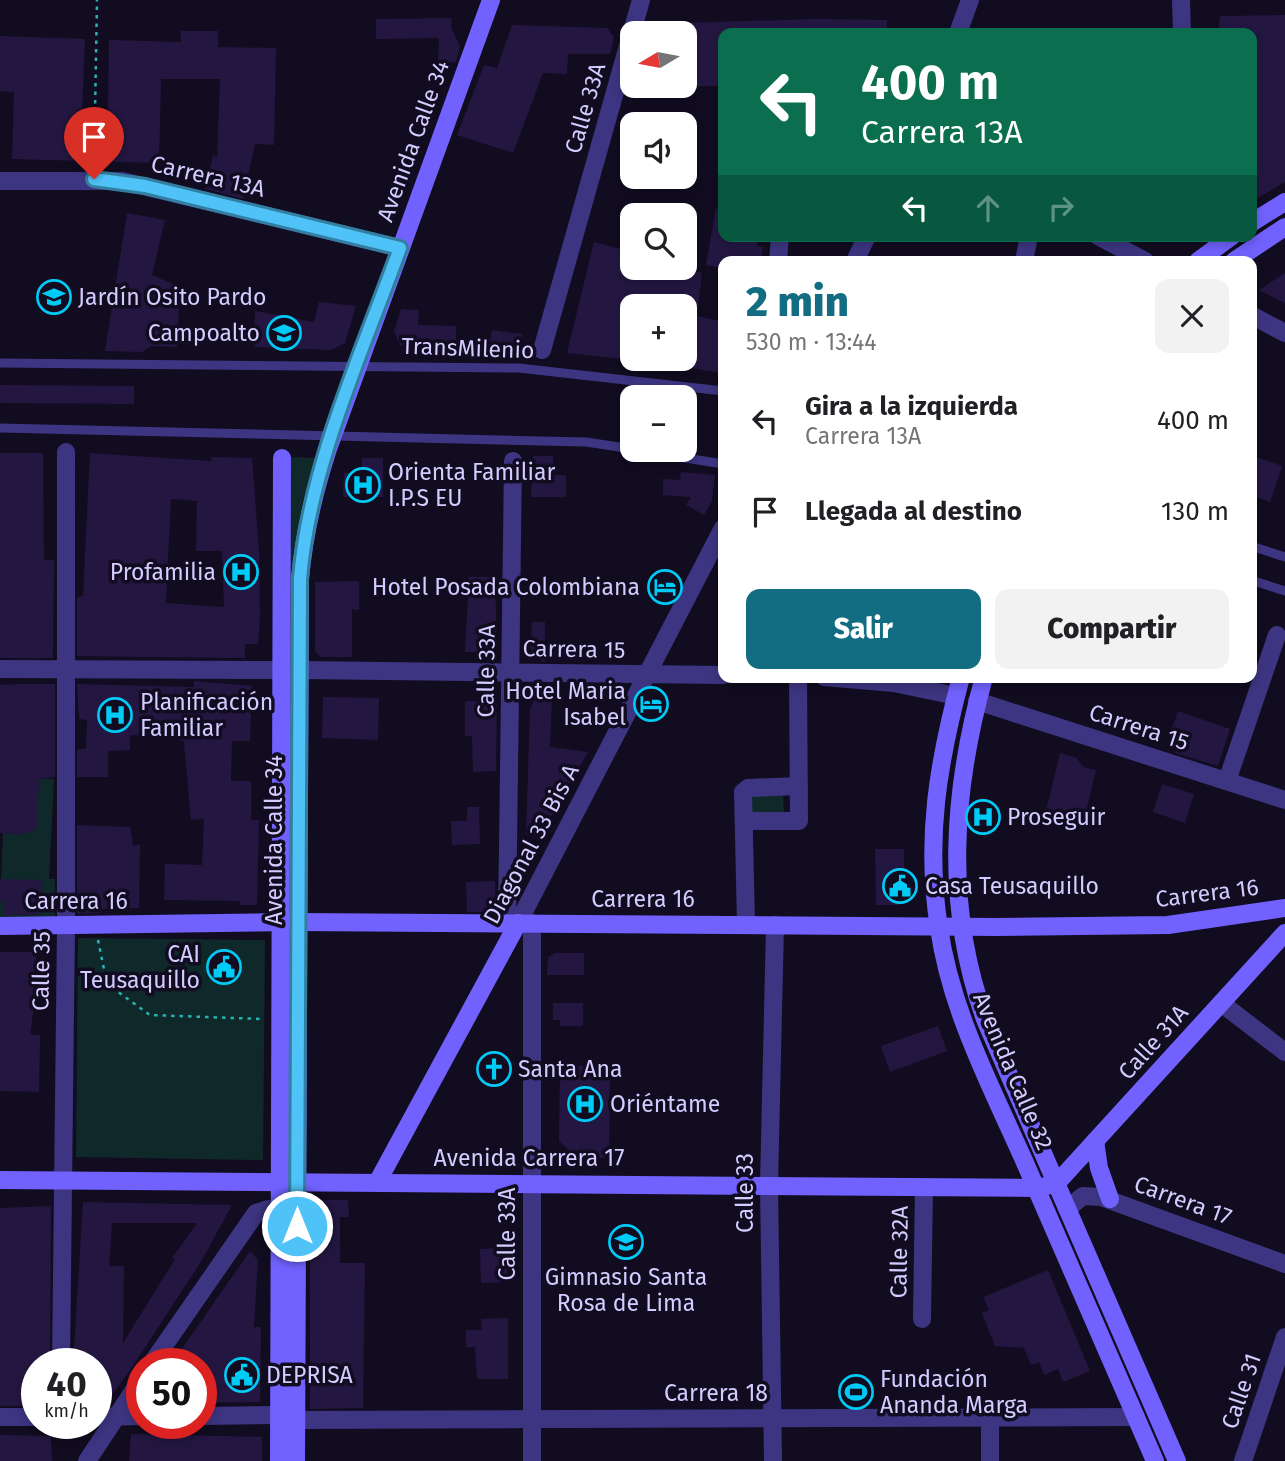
<!DOCTYPE html>
<html lang="es">
<head>
<meta charset="utf-8">
<style>
  body { margin:0; font-family:"Fira Sans",sans-serif; background:#f2f2f2; color:#202124; height:100vh; display:flex; flex-direction:column; font-size:26px; white-space:nowrap }
  * { box-sizing:border-box; margin:0 }
  p { font-size:23px; color:#757577 }
  .icon { flex:none; width:38px; height:38px; fill:none; stroke:currentColor; stroke-width:2; stroke-linecap:round; stroke-linejoin:round }
  .map { position:relative; flex:1; overflow:hidden }
  .drawer { position:absolute; left:718px; top:256px; width:539px; height:427px; display:flex; flex-direction:column; background:#fff; border-radius:14px; box-shadow:0 4px 10px #0003 }
  .drawer>* { flex:none }
  .hud { position:absolute; left:718px; top:28px; width:539px; height:214px; border-radius:14px; box-shadow:0 4px 10px #0003; background:#0b6e4f; color:#fff; overflow:hidden }
  .needle { width:46px; rotate:260deg }
  .controls { position:absolute; left:620px; top:21px; display:grid; gap:14px }
  .controls a { display:grid; place-items:center; width:77px; height:77px; border-radius:14px; background:#fff; box-shadow:0 4px 10px #0003; font-size:35px }
  .speed { position:absolute; left:21px; top:1348px; display:flex; gap:14px; font-size:35px; font-weight:700; text-align:center }
  .speed>* { display:grid; place-content:center; width:91px; height:91px; border-radius:50%; background:#fff; box-shadow:0 4px 10px #0003; line-height:1 }
  .speed small { font-size:18px; font-weight:400 }
  .speed .limit { border:10px solid #d22; background:#fff; color:#111 }
  .pin { position:absolute; display:grid; place-items:center; width:60px; height:60px; color:#fff; margin:-72px -30px; border-radius:50% 50% 50% 0; rotate:-45deg; box-shadow:0 0 7px #0007 }
  .pin .icon { rotate:45deg }
  .me { position:absolute; width:77px; margin:-38px; rotate:0deg; stroke-linejoin:round; filter:drop-shadow(0 0 5px #0008) }
  .turn { display:flex; align-items:center; gap:24px; height:147px; padding:0 28px; font-size:32px }
  .turn .icon { width:91px; height:91px; stroke-width:2.5 }
  .turn b { display:block; font-size:49px; line-height:60px }
  .lanes { display:flex; align-items:center; height:66px; padding:0 28px; background:#0003; justify-content:center; gap:35px; direction:ltr }
  .lanes .off { opacity:.35 }
  .round { display:grid; place-items:center; flex:none; width:74px; height:74px; border-radius:14px; background:#f2f2f2 }
  .overview { display:flex; align-items:center; justify-content:space-between; height:119px; padding:0 28px }
  h1 { font-size:42px; font-weight:800; line-height:52px; color:#126d82 }
  .action { display:flex; gap:14px; margin-top:auto; padding:14px 28px }
  .action a { flex:1; height:80px; border-radius:14px; background:#126d82; color:#fff; font-size:28px; font-weight:800; line-height:80px; text-align:center }
  .action a+a { background:#f2f2f2; color:#202124 }
  ul { padding:0; list-style:none }
  li { display:flex; align-items:center; gap:21px; height:91px; padding:0 28px }
  li div { flex:1 }
  li b { display:block; font-size:26px }
  li em { font-style:normal }
  .map>svg:first-child { display:block }
  .green { fill:#0f292a }
  .building { fill:#231741; fill-rule:evenodd }
  .lines { fill:none; stroke-linecap:round; stroke-linejoin:round }
  .path { stroke:#29b3b5; stroke-width:2.5; stroke-dasharray:3.5 5; stroke-linecap:butt }
  .lane { stroke:#3d3581; stroke-width:9 }
  .street { stroke:#3d3581; stroke-width:18 }
  .secondary { stroke:#7162ff; stroke-width:18 }
  .route-casing { stroke:#337fa1; stroke-width:18 }
  .route { stroke:#4fc3f7; stroke-width:12 }
  .labels { text-anchor:middle; dominant-baseline:central; stroke-width:7; stroke-linejoin:round; paint-order:stroke }
  .street-label { font-size:23px; fill:#d4cbff; stroke:#110c20 }
  .poi-label { font-size:23px; fill:#d4cbff; stroke:#110c20; text-anchor:start }
</style>
</head>
<body>
<div class="map">
<svg width="1285" height="1461" viewBox="0 0 1285 1461">
  <rect width="100%" height="100%" fill="#110c20"/>
  <g class="green">
    <path d="M290,457L316,458L302,504L293,556L294,901L287,902Z"/>
    <path d="M33,779H54L49,879H55V922L0,923V902L4,901L5,915L42,914V881L1,880L3,833L25,834L37,828Z"/>
    <path d="M746,792H783L784,817L747,818Z"/>
    <path d="M78,938L265,940L263,1160L76,1157Z"/>
  </g>
  <g class="building">
    <path d="M1285,15V182L1251,202V33H1218L1220,16Z"/>
    <path d="M452,18L451,27L460,46L456,62H438L439,38L376,39V19Z"/>
    <path d="M817,19L887,20V33H723V86H684V23Z"/>
    <path d="M512,25L607,28L614,37L610,54H568L567,74L543,73L513,153L457,135L484,65L497,68Z"/>
    <path d="M181,31H218V47L276,48L274,145L255,144L243,199L205,189L213,156L217,157L220,79H161L159,163L12,159L14,92L0,91V36L85,39L82,112H108L109,40L181,42Z"/>
    <path d="M716,208L723,209V236L758,240L757,246L763,247L761,261H723V268L706,265Z"/>
    <path d="M127,213L165,220L152,275L180,287L177,347L151,346L142,352L105,351Z"/>
    <path d="M594,242L632,252V268H685L702,273L697,316L723,322V373L684,367V306H632V360L567,353Z"/>
    <path d="M1285,273V303L1259,290Z"/>
    <path d="M319,302L356,306L345,343L331,350L254,347L255,311L314,322Z"/>
    <path d="M401,309L419,310L418,325L456,326V348L400,345L394,331Z"/>
    <path d="M492,330L522,334L520,350L510,356L488,353Z"/>
    <path d="M0,385L134,386V404L0,403Z"/>
    <path d="M0,453H43L44,560H54L53,658H0Z"/>
    <path d="M90,453L211,461V457L252,458L259,551L260,617L258,644H245V658L77,656V597L83,596ZM171,499L197,501L196,551H222L224,607L166,603Z"/>
    <path d="M1251,455L1282,466L1270,502L1251,495Z"/>
    <path d="M533,456H553L554,475H566V497H531Z"/>
    <path d="M362,458H383V497H343L344,473H362Z"/>
    <path d="M681,472L715,475L712,501L704,515L686,505L691,497L663,495V479L680,480Z"/>
    <path d="M469,577H495L497,652H465Z"/>
    <path d="M359,581V610L352,609V657H321L315,652V582Z"/>
    <path d="M532,622H545V644H557V657H545V662L541,661L527,644H531Z"/>
    <path d="M194,681L252,686L250,741H232L231,781H251V820H259L257,905H240V901L164,900L165,864L202,865L204,819L191,820L184,742L173,737L130,735V750L108,751V777H77V749H86L87,720L79,719L77,684L194,687Z"/>
    <path d="M17,684H55V777L39,779L37,828L25,834L0,833V685Z"/>
    <path d="M323,697L379,698L378,740L322,738Z"/>
    <path d="M535,699L552,700L550,747L588,752L540,836L526,835L530,709Z"/>
    <path d="M465,701L497,702L496,771L473,772L472,736H465Z"/>
    <path d="M1178,711L1230,729L1218,766L1175,753L1177,745L1168,741Z"/>
    <path d="M1060,753L1077,758L1083,767L1096,770L1083,824L1045,815Z"/>
    <path d="M1162,784L1194,794L1185,823L1153,812Z"/>
    <path d="M467,807H479L480,844L452,845L451,821H467Z"/>
    <path d="M77,825L130,827L133,846L140,844L139,908L101,909V913L77,914Z"/>
    <path d="M875,849H904V892H900V905H876Z"/>
    <path d="M0,879L42,880V914L4,915V901L0,902Z"/>
    <path d="M495,881L496,904H490V912H467L466,882Z"/>
    <path d="M0,952H36L37,987L30,1035H40L39,1092L0,1091Z"/>
    <path d="M556,953H584V975H547L548,957Z"/>
    <path d="M553,1003H583V1026H560V1020H553Z"/>
    <path d="M938,1026L947,1051L890,1072L881,1046Z"/>
    <path d="M560,1066H610L609,1158L576,1157L559,1141Z"/>
    <path d="M310,1200H348L349,1217H340V1263H365L363,1408L310,1409Z"/>
    <path d="M83,1202L232,1205L202,1260L129,1372L110,1397L96,1396V1363H73ZM112,1223H197L172,1258L175,1259L123,1343L124,1266H109Z"/>
    <path d="M51,1206L50,1363H37V1406H0V1208Z"/>
    <path d="M506,1248L507,1282L481,1283L480,1249Z"/>
    <path d="M250,1251L258,1260L254,1327H261L260,1402L201,1403V1363H172Z"/>
    <path d="M1048,1270L1090,1371L1063,1382L1058,1369L1044,1375L1039,1362L1031,1365L1024,1348L995,1346L982,1313L989,1310L983,1297Z"/>
    <path d="M508,1318V1379H477L475,1347H466V1330H482L481,1319Z"/>
    <path d="M131,1434L262,1437V1461H129Z"/>
    <path d="M0,1435L51,1436L52,1461H0Z"/>
  </g>
  <g class="lines">
    <g class="path">
      <path d="M95,112L97,0"/>
      <path d="M98,940L107,984L150,1015L262,1019"/>
    </g>
    <g class="lane">
      <path d="M0,363L519,368L723,391"/>
      <path d="M0,428L586,442L632,449"/>
      <path d="M635,450L723,464"/>
      <path d="M1251,546L1285,557"/>
      <path d="M1251,580L1285,591"/>
    </g>
    <g class="street">
      <path d="M1181,0L1182,33"/>
      <path d="M958,33L970,0"/>
      <path d="M0,181H122L400,248"/>
      <path d="M1098,236L1145,261"/>
      <path d="M778,261L780,236"/>
      <path d="M855,261L867,236"/>
      <path d="M1024,261L1029,236"/>
      <path d="M1251,315L1285,333"/>
      <path d="M542,350L641,0"/>
      <path d="M0,669L281,670"/>
      <path d="M300,670L723,675"/>
      <path d="M824,677L894,683L956,696"/>
      <path d="M977,701L1285,800"/>
      <path d="M1227,781L1277,635"/>
      <path d="M744,821H799L798,677"/>
      <path d="M507,923L513,461"/>
      <path d="M518,923L723,528"/>
      <path d="M746,924L743,792L748,788L799,786"/>
      <path d="M1221,1003L1285,1052"/>
      <path d="M1067,1209L1083,1196L1101,1197L1285,1264"/>
      <path d="M922,1319L924,1187"/>
      <path d="M61,1363L66,926V452"/>
      <path d="M152,1363L256,1213L268,1209L281,1215"/>
      <path d="M201,1416L279,1415"/>
      <path d="M0,1417H37"/>
      <path d="M96,1417L142,1416"/>
      <path d="M296,1420L1136,1417"/>
      <path d="M87,1461L142,1378"/>
      <path d="M532,1461V923"/>
      <path d="M773,1461L769,1185L775,925"/>
      <path d="M990,1461V1418"/>
      <path d="M1243,1461L1285,1337"/>
    </g>
    <g class="secondary">
      <path d="M1251,223L1285,202"/>
      <path d="M1198,261L1232,236"/>
      <path d="M1234,261L1285,227"/>
      <path d="M961,677C938,763 925,839 939,928C951,1012 992,1088 1026,1165C1069,1264 1112,1363 1155,1461"/>
      <path d="M984,677C952,793 944,908 986,1022L1177,1461"/>
      <path d="M0,926L298,922L997,927L1168,925L1285,908"/>
      <path d="M1095,1141L1099,1168L1110,1199"/>
      <path d="M0,1180L1036,1188L1056,1184"/>
      <path d="M378,1181L518,923"/>
      <path d="M1056,1184L1285,933"/>
      <path d="M279,1461L282,458"/>
      <path d="M296,1461L300,579C304,533 314,492 328,449L491,0"/>
    </g>
  </g>
  <g class="lines">
    <g class="route-casing">
      <path id="route" d="M94,179L145,186L400,248C362,353 309,467 300,579L297,1226"/>
    </g>
    <use href="#route" class="route"/>
  </g>
  <defs>
    <g id="school-ring" transform="scale(1.75)"><circle r="9.5" fill="#110c20" stroke="#00cbf6" stroke-width="1.5"/><path d="M0-5L7-2L0 1L-7-2ZM-4 1L0 2.5L4 1V4Q0 6-4 4Z" fill="#00cbf6"/></g>
    <g id="university-ring" transform="scale(1.75)"><circle r="9.5" fill="#110c20" stroke="#00cbf6" stroke-width="1.5"/><path d="M0-5L7-2L0 1L-7-2ZM-4 1L0 2.5L4 1V4Q0 6-4 4Z" fill="#00cbf6"/></g>
    <g id="hospital-ring" transform="scale(1.75)"><circle r="9.5" fill="#110c20" stroke="#00cbf6" stroke-width="1.5"/><path d="M-5-5h3v3.5h4V-5h3V5h-3V1.5h-4V5h-3Z" fill="#00cbf6"/></g>
    <g id="hotel-ring" transform="scale(1.75)"><circle r="9.5" fill="#110c20" stroke="#00cbf6" stroke-width="1.5"/><path d="M-6-4.5h1.5V1H6V5H4.5V3h-9V5H-6ZM-4 0a1.8 1.8 0 1 1 3.6 0ZM.5 0V-2.5h3Q6-2.5 6 0Z" fill="#00cbf6"/></g>
    <g id="civic-ring" transform="scale(1.75)"><circle r="9.5" fill="#110c20" stroke="#00cbf6" stroke-width="1.5"/><path d="M-.6-6.5H3V-4.5H.6V-3L4-1V1h2V6H-6V1h2V-1L-.6-3ZM-1.2 2.5V6h2.4V2.5Z" fill="#00cbf6"/></g>
    <g id="church-ring" transform="scale(1.75)"><circle r="9.5" fill="#110c20" stroke="#00cbf6" stroke-width="1.5"/><path d="M-1.2-6h2.4v3.5h3.3v2.4h-3.3V6h-2.4V-.1h-3.3v-2.4h3.3Z" fill="#00cbf6"/></g>
    <g id="stadium-ring" transform="scale(1.75)"><circle r="9.5" fill="#110c20" stroke="#00cbf6" stroke-width="1.5"/><path d="M0-5a6.5 5 0 1 0 0 10a6.5 5 0 1 0 0-10ZM-3.5-1.8h7v3.6h-7Z" fill="#00cbf6"/></g>
  </defs>
  <g fill-rule="evenodd">
    <use href="#school-ring" x="54" y="297"/>
    <use href="#university-ring" x="284" y="333"/>
    <use href="#hospital-ring" x="363" y="485"/>
    <use href="#hospital-ring" x="241" y="572"/>
    <use href="#hotel-ring" x="665" y="587"/>
    <use href="#hotel-ring" x="651" y="704"/>
    <use href="#hospital-ring" x="115" y="715"/>
    <use href="#hospital-ring" x="983" y="817"/>
    <use href="#civic-ring" x="900" y="886"/>
    <use href="#civic-ring" x="224" y="967"/>
    <use href="#church-ring" x="494" y="1069"/>
    <use href="#hospital-ring" x="585" y="1104"/>
    <use href="#school-ring" x="626" y="1242"/>
    <use href="#civic-ring" x="242" y="1375"/>
    <use href="#stadium-ring" x="856" y="1392"/>
  </g>
  <g class="labels">
    <g class="street-label">
      <text transform="translate(585 108) rotate(-74)">Calle 33A</text>
      <text transform="translate(413 141) rotate(-70)">Avenida Calle 34</text>
      <text transform="translate(208 176) rotate(13)">Carrera 13A</text>
      <text transform="translate(468 348) rotate(2)">TransMilenio</text>
      <text transform="translate(574 649) rotate(1)">Carrera 15</text>
      <text transform="translate(486 671) rotate(-89)">Calle 33A</text>
      <text transform="translate(1139 727) rotate(18)">Carrera 15</text>
      <text transform="translate(274 840) rotate(-90)">Avenida Calle 34</text>
      <text transform="translate(531 844) rotate(-62)">Diagonal 33 Bis A</text>
      <text transform="translate(1207 893) rotate(-7)">Carrera 16</text>
      <text x="643" y="899">Carrera 16</text>
      <text x="76" y="901">Carrera 16</text>
      <text transform="translate(41 971) rotate(-89)">Calle 35</text>
      <text transform="translate(1153 1042) rotate(-48)">Calle 31A</text>
      <text transform="translate(1013 1071) rotate(67)">Avenida Calle 32</text>
      <text x="529" y="1158">Avenida Carrera 17</text>
      <text transform="translate(745 1193) rotate(-90)">Calle 33</text>
      <text transform="translate(1183 1200) rotate(20)">Carrera 17</text>
      <text transform="translate(507 1234) rotate(-90)">Calle 33A</text>
      <text transform="translate(899 1252) rotate(-89)">Calle 32A</text>
      <text transform="translate(1241 1391) rotate(-71)">Calle 31</text>
      <text x="716" y="1393">Carrera 18</text>
    </g>
    <g class="poi-label">
      <text x="78" y="297">Jardín Osito Pardo</text>
      <text x="260" y="333" text-anchor="end">Campoalto</text>
      <text x="388" y="472">Orienta Familiar<tspan x="388" dy="26">I.P.S EU</tspan></text>
      <text x="216" y="572" text-anchor="end">Profamilia</text>
      <text x="640" y="587" text-anchor="end">Hotel Posada Colombiana</text>
      <text x="626" y="691" text-anchor="end">Hotel Maria<tspan x="626" dy="26">Isabel</tspan></text>
      <text x="140" y="702">Planificación<tspan x="140" dy="26">Familiar</tspan></text>
      <text x="1007" y="817">Proseguir</text>
      <text x="925" y="886">Casa Teusaquillo</text>
      <text x="200" y="954" text-anchor="end">CAI<tspan x="200" dy="26">Teusaquillo</tspan></text>
      <text x="518" y="1069">Santa Ana</text>
      <text x="610" y="1104">Oriéntame</text>
      <text x="626" y="1277" text-anchor="middle">Gimnasio Santa<tspan x="626" dy="26">Rosa de Lima</tspan></text>
      <text x="266" y="1375">DEPRISA</text>
      <text x="880" y="1379">Fundación<tspan x="880" dy="26">Ananda Marga</tspan></text>
    </g>
  </g>
</svg>
<div class="controls">
<a><svg class="needle" viewBox="-14 -14 28 28"><path d="M0-13l5 13h-10z" fill="#e53935"/><path d="M0 13l5-13h-10z" fill="#757577"/></svg></a>
<a><svg class="icon" aria-label="sound" viewBox="0 0 24 24"><path d="M4 9h4l5-4v14l-5-4H4zM17 9q2 3 0 6"/></svg></a>
<a><svg class="icon" aria-label="search" viewBox="0 0 24 24"><circle cx="10" cy="10" r="6"/><path d="M15 15l6 6"/></svg></a>
<a>+</a>
<a>−</a>
</div>
<div class="speed"><div>40<small>km/h</small></div><div class="limit">50</div></div>
<div class="pin" style="left:94px;top:179px;background:#d93025"><svg class="icon" aria-label="arrive" viewBox="0 0 24 24"><path d="M6 21V4h12l-3 4 3 4H6"/></svg></div>
<svg class="me" style="left:297px;top:1226px" viewBox="-20 -20 40 40"><circle r="17" fill="#4fc3f7" stroke="#fff" stroke-width="3"/><path d="M0-11L8 9 0 5-8 9z" fill="#fff"/></svg>
<div class="hud">
<div class="turn"><svg class="icon" aria-label="left" viewBox="0 0 24 24"><path d="M17 20v-9H6M10 6l-5 5 5 5"/></svg><div><b>400 m</b>Carrera 13A</div></div>
<div class="lanes"><svg class="icon" aria-label="left" viewBox="0 0 24 24"><path d="M17 20v-9H6M10 6l-5 5 5 5"/></svg><svg class="icon off" aria-label="ahead" viewBox="0 0 24 24"><path d="M12 20V5M6 11l6-6 6 6"/></svg><svg class="icon off" aria-label="right" viewBox="0 0 24 24"><path d="M7 20v-9h11M14 6l5 5-5 5"/></svg></div>
</div>
<section class="drawer">
<div class="overview"><div><h1>2 min</h1><p>530 m · 13:44</p></div><a class="round"><svg class="icon" aria-label="close" viewBox="0 0 24 24"><path d="M6 6l12 12M18 6L6 18"/></svg></a></div>
<ul>
<li><svg class="icon" aria-label="left" viewBox="0 0 24 24"><path d="M17 20v-9H6M10 6l-5 5 5 5"/></svg><div><b>Gira a la izquierda</b><p>Carrera 13A</p></div><em>400 m</em></li>
<li><svg class="icon" aria-label="arrive" viewBox="0 0 24 24"><path d="M6 21V4h12l-3 4 3 4H6"/></svg><div><b>Llegada al destino</b></div><em>130 m</em></li>
</ul>
<div class="action"><a>Salir</a><a>Compartir</a></div>
</section>
</div>
</body>
</html>
